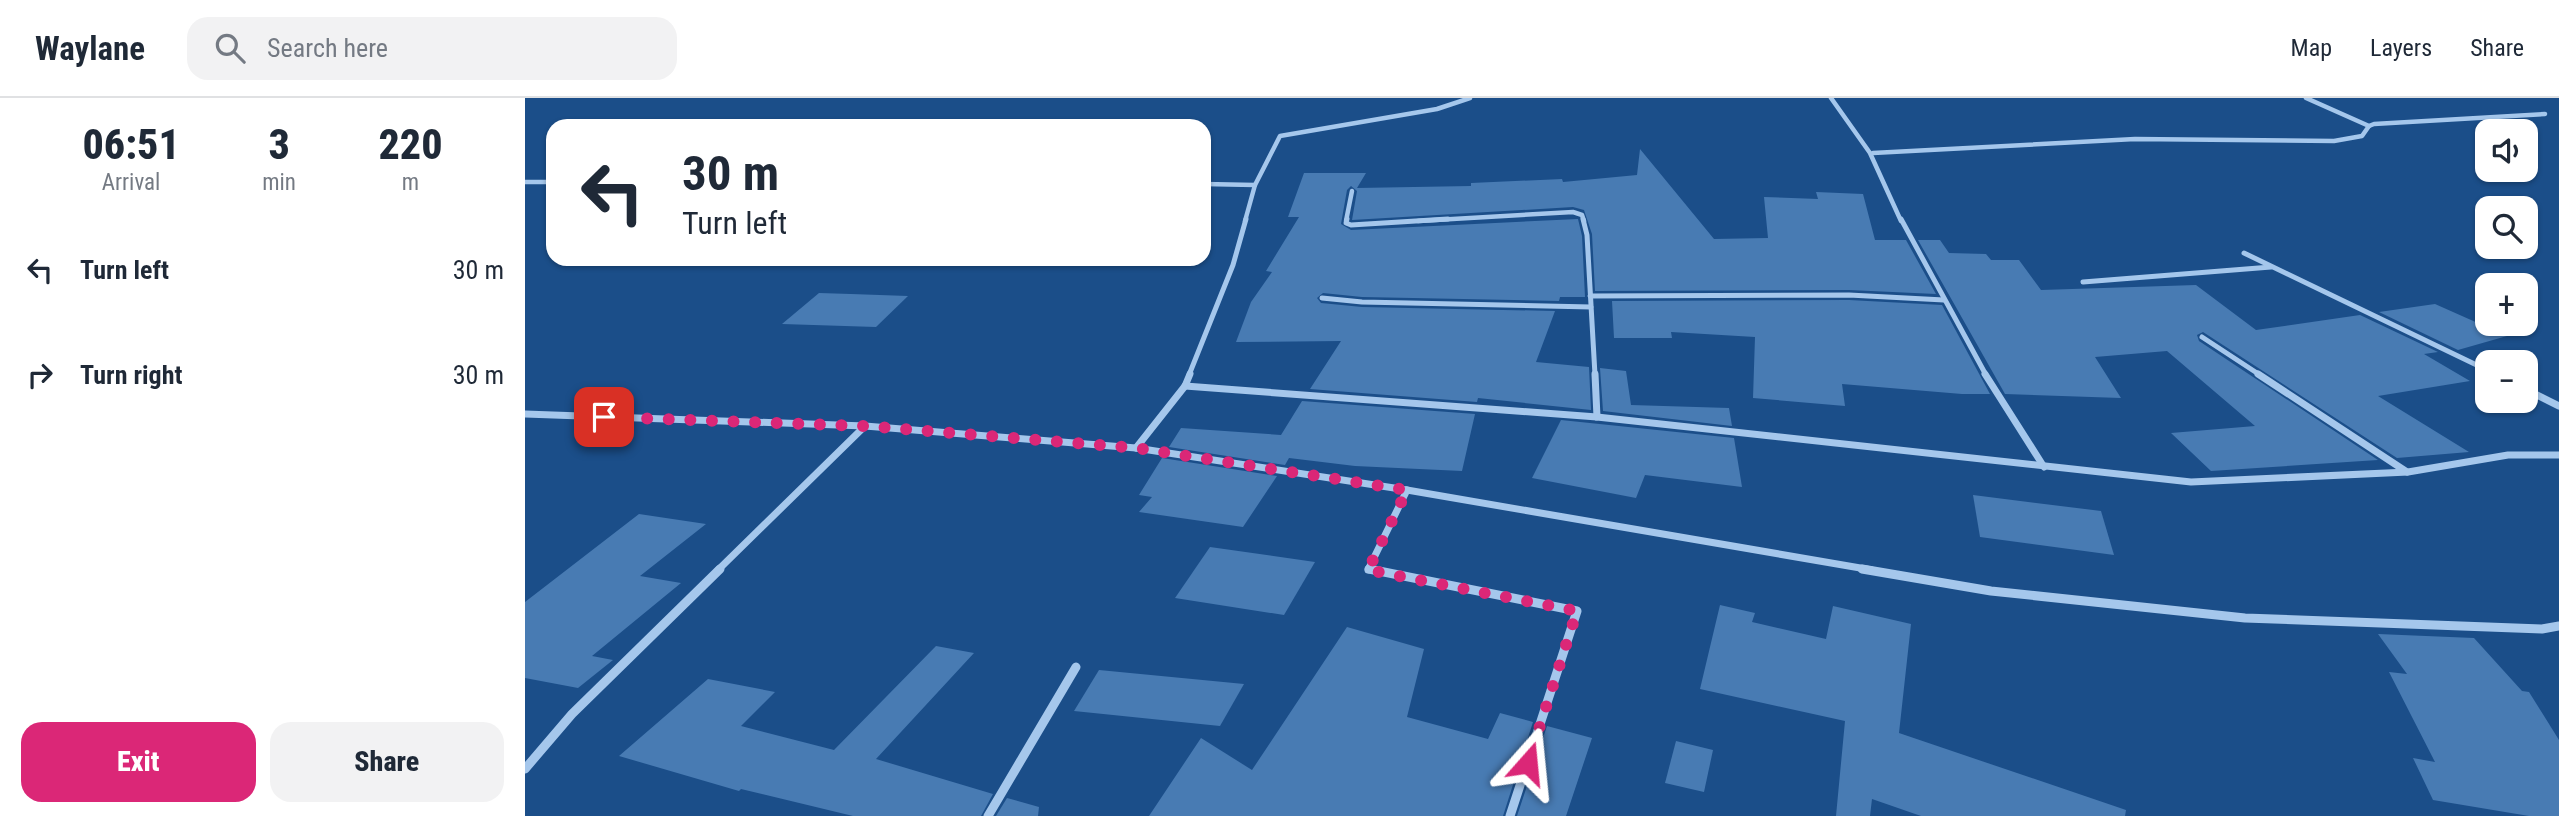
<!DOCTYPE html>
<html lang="en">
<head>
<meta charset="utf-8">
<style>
  body { margin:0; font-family:"Roboto Condensed",sans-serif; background:#f2f2f3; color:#1f2937; height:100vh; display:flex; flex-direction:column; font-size:26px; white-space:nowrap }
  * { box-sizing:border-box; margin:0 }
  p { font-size:23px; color:#747a83 }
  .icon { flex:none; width:38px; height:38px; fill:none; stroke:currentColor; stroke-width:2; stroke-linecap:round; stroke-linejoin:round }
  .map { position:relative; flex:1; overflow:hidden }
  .side { display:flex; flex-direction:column; background:#fff; width:525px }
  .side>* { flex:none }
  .guide { position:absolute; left:21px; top:21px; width:665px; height:147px; border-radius:21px; box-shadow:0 2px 5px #0004; background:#fff; color:#1f2937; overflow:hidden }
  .buttons { position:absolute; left:1950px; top:21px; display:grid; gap:14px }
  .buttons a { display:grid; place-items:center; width:63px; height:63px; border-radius:14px; background:#fff; box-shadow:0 2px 5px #0004; font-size:35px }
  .pin { position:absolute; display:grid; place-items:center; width:60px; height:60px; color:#fff; margin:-30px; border-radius:14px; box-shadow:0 4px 10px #0006 }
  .me { position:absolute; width:77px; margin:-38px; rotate:18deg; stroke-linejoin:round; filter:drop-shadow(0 0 5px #0008) }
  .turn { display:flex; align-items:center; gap:24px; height:147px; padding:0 21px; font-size:32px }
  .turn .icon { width:91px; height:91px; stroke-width:2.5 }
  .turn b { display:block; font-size:49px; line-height:60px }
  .eta { display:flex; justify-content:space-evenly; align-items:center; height:119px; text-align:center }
  .eta b { font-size:42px; font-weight:800; line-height:49px }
  .primary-button { display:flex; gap:14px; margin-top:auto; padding:14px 21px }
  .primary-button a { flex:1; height:80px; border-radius:21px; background:#db2777; color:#fff; font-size:28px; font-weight:800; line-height:80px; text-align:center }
  .primary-button a+a { background:#f2f2f3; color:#1f2937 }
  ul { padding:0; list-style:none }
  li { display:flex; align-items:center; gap:21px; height:105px; padding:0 21px }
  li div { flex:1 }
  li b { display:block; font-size:26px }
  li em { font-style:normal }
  header { display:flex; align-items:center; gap:42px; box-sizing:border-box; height:98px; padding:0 35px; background:#fff; border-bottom:2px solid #e0e1e3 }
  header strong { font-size:33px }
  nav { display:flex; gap:38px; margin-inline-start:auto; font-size:24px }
  .search { width:490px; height:63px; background:#f2f2f3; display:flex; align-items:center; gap:18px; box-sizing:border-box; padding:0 24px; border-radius:21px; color:#747a83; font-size:26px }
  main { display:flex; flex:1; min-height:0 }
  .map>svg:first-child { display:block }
  .building { fill:#487bb3 }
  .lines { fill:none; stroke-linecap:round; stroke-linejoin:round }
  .street-far3 { stroke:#a5c7ec; stroke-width:4.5 }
  .street-far2 { stroke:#a5c7ec; stroke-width:5 }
  .street-far1 { stroke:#a5c7ec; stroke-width:7 }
  .street { stroke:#a5c7ec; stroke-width:9 }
  .route { stroke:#db2777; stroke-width:12; stroke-dasharray:0 21.6 }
</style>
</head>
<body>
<header>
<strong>Waylane</strong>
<div class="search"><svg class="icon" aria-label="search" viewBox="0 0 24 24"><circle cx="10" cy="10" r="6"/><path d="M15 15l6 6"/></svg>Search here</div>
<nav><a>Map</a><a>Layers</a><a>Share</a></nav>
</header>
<main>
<section class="side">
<div class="eta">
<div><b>06:51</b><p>Arrival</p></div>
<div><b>3</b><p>min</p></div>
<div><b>220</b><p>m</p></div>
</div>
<ul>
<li><svg class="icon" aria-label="left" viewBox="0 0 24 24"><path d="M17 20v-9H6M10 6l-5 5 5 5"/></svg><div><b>Turn left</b></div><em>30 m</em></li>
<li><svg class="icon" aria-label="right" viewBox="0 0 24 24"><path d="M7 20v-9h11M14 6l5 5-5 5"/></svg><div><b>Turn right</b></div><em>30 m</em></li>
</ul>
<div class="primary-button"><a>Exit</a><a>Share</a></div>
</section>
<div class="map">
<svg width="2034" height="718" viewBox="0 0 2034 718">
  <rect width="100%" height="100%" fill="#1b4e89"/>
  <g class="building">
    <path d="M1115,51L1189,141L1243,140L1239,99L1293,101L1291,94L1338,96L1350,142H1381L1411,196L1324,192L1070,193L1067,136L1059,112L1048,109L827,122L832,93L826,88L822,92L816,126L826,132L1053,121L1057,138L1060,199H1035L1034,203L837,199L798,195L792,200L796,205L837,209L1030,213L1011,264L1064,269L1066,312L953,300L952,304L785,291L816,243L711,244L726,204L747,174L741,173L774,119H763L779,75H841L832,90L946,88V85L1037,81L1038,84L1112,77Z"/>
    <path d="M1393,142H1415L1424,155L1461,156L1466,162H1494L1516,192L1671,187L1731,232L1835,217L1913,254L1899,256L1945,283L1853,298L1944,354L1872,360L1678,234L1672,237L1674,243L1853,362L1686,373L1646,335L1730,328L1642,253L1570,259L1596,300L1480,296Z"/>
    <path d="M294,195L326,196L383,198L351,229L257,226Z"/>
    <path d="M1324,202L1417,207L1465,296H1437L1317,286L1320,308L1228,300L1230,239L1146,234L1147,240H1089L1087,203Z"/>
    <path d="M1910,206L1982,238L1933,252L1854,214Z"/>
    <path d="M1075,270L1101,273L1106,307L1204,310L1207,328L1078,313Z"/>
    <path d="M777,303L950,316L937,373L830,368L764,360L760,367L644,349L656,330L756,337Z"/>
    <path d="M1036,322L1209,340L1217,389L1120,377L1111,400L1007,380Z"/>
    <path d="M637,360L752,378L718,429L614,414L627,399L614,397Z"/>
    <path d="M1448,397L1576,413L1589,457L1455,439Z"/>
    <path d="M114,416L181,426L115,478L156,485L67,558L88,562L53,590L0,580V504Z"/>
    <path d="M685,449L790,464L759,517L650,500Z"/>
    <path d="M1195,507L1230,515L1227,524L1301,541L1308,508L1386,526L1374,635L1601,712L1600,718H1396L1347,701L1345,718H1311L1320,623L1175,591Z"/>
    <path d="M822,529L899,551L882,619L963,641L975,615L1008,624L978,718H624L676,640L727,672Z"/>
    <path d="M1853,536L1949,540L1997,593L2004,594L2034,642V718H2004L1908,702L1888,660L1910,664L1864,574L1882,576Z"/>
    <path d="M411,548L449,555L351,661L468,696L456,718H328L216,691L214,693L94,658L183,581L250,594L216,628L309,652Z"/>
    <path d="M574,572L719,586L695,628L549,613Z"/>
    <path d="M1022,628L1067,640L1041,718H992Z"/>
    <path d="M1151,643L1188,652L1179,694L1140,685Z"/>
    <path d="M482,700L514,709L513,718H471Z"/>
  </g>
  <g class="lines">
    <g class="street-far3">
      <path d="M1306,0L1345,55L1376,123"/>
      <path d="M1781,0L1844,28"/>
      <path d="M1348,55L1610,41L1809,43L1837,38L1844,28L1849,26L2020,16"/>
      <path d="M0,84H28"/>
      <path d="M679,86L730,87"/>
      <path d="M720,123L730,87L755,38L912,11L945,0"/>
      <path d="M821,123L827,93"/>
      <path d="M893,123L1048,114L1057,117L1059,123"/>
    </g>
    <g class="street-far2">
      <path d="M822,121L821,125L826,127L923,121"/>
      <path d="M1058,121L1062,137L1070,277"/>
      <path d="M1376,121L1461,277"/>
      <path d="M1719,155L1962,272"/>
      <path d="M1558,184L1746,169"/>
      <path d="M1065,198L1324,197L1419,202"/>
      <path d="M797,200L837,204L1066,209"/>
      <path d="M1677,239L1735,277"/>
      <path d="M664,277L708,167L721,121"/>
    </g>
    <g class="street-far1">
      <path d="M1070,276L1072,319"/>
      <path d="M1460,276L1519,369"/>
      <path d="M1733,276L1882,374"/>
      <path d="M660,288L1072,319L1666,384L1883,374L1983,357H2034"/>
      <path d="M2000,291L2034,308"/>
      <path d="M0,316L340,328L611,350L882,392L1347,472"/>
      <path d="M611,350L660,288L665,276"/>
      <path d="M193,472L340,328"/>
      <path d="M845,472H843L882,392"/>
    </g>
    <g class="street">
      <path d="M844,471L1052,513L985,718"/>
      <path d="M1337,471L1466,493L1720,520L2017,531L2034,528"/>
      <path d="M0,671L47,616L195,471"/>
      <path d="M463,718L551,569"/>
    </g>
  </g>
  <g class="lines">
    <path class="route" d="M79,319L340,328L611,350L882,392L843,472L1052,513L1003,665"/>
  </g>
</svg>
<div class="buttons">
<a><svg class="icon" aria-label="sound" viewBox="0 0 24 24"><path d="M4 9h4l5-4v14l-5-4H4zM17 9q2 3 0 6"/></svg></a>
<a><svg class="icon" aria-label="search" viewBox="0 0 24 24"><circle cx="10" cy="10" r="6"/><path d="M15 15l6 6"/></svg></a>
<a>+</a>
<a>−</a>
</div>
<div class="pin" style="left:79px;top:319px;background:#d93025"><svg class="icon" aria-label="arrive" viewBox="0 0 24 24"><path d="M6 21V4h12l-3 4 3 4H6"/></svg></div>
<svg class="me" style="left:1003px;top:665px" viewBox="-20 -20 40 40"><path d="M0-17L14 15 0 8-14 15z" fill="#db2777" stroke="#fff" stroke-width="4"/></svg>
<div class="guide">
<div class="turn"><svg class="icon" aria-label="left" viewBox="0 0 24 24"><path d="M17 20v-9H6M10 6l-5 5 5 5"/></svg><div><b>30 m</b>Turn left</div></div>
</div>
</div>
</main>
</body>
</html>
